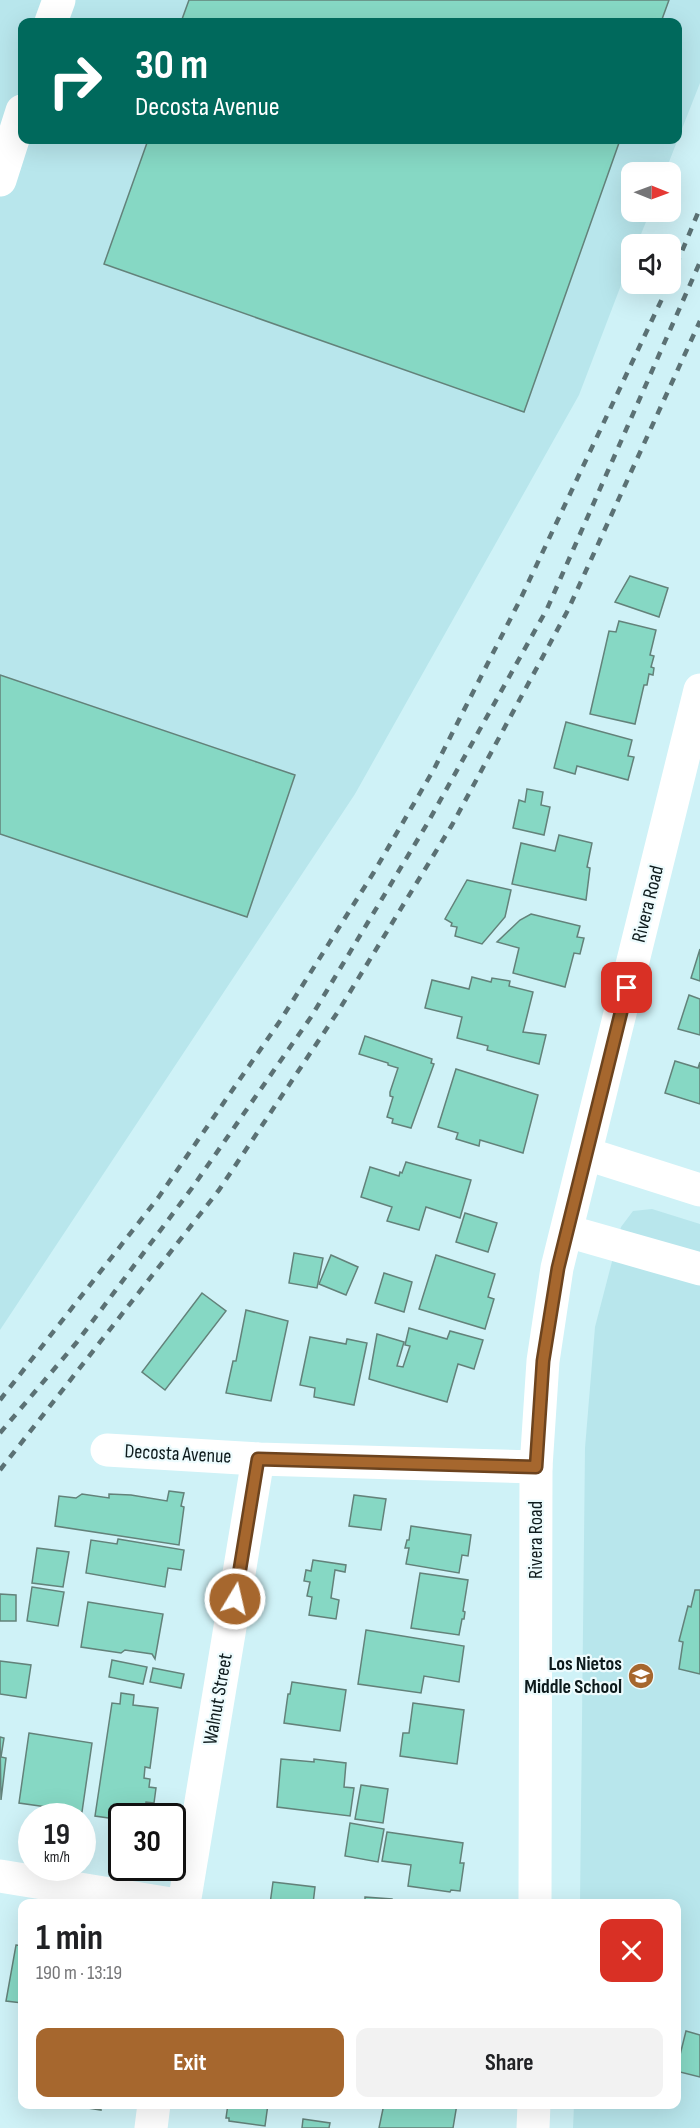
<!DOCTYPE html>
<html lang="en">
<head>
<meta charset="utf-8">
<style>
  body { margin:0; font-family:"Sofia Sans Condensed",sans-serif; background:#f2f2f2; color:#202124; height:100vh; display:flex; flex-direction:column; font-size:22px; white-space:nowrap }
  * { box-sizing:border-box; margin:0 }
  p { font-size:20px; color:#757577 }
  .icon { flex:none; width:33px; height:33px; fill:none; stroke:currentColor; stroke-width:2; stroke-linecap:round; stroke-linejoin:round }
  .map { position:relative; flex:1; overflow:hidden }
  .details { position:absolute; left:18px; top:1899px; width:663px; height:210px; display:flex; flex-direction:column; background:#fff; border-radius:12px; box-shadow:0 6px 24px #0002 }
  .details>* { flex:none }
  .top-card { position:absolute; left:18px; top:18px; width:664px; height:126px; border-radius:12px; box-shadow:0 6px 24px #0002; background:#00695c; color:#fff; overflow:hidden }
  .needle { width:39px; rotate:91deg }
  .controls { position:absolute; left:621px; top:162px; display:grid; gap:12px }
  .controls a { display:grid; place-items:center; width:60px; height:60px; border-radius:12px; background:#fff; box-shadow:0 6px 24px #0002; font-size:30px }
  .speed { position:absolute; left:18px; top:1803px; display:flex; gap:12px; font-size:30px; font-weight:700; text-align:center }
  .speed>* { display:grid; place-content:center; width:78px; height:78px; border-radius:50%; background:#fff; box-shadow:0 6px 24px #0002; line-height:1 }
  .speed small { font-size:15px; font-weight:400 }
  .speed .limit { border:3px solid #111; border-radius:9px; background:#fff; color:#111 }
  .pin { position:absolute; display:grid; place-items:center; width:51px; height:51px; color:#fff; margin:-26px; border-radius:12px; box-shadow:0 3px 9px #0006 }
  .me { position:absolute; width:66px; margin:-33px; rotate:9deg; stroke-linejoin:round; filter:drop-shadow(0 0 4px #0008) }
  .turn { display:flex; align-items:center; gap:21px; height:126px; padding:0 18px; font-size:27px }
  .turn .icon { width:78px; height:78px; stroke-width:2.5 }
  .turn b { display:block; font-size:42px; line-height:51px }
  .round { display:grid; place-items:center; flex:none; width:63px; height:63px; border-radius:12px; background:#f2f2f2 }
  .overview { display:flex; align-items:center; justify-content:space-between; height:102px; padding:0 18px }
  h1 { font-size:36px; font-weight:700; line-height:45px }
  .primary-button { display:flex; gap:12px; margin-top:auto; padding:12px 18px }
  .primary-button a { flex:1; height:69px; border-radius:12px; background:#a6672e; color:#fff; font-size:24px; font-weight:700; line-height:69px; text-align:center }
  .primary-button a+a { background:#f2f2f2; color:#202124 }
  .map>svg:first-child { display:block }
  .built { fill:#b8e6ec; fill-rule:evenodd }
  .building { fill:#86d8c4; stroke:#63827a; stroke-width:1.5 }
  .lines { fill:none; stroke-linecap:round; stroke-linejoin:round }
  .minor { stroke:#fff; stroke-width:33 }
  .rail { stroke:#5b7174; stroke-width:4.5; stroke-dasharray:8 8; stroke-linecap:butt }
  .route-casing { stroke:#6c431e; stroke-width:15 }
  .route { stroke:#a6672e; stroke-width:10 }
  .labels { text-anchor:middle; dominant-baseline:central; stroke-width:4.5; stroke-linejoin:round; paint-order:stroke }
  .street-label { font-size:20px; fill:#0d1a1c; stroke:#edfbfd }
  .poi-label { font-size:20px; font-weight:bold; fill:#0d1a1c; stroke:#edfbfd; text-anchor:end }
</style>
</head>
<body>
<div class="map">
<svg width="700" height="2128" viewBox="0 0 700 2128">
  <rect width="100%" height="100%" fill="#cff2f7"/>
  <g class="built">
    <path d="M0,0H700V83L665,172H632V212H650L637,244H632L631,259L579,395L355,794L0,1330ZM22,22H678V140H22Z"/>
    <path d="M652,1209L700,1224V2128H573L574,2105L676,2104V1904L580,1903L585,1448L595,1327L621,1227L633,1211Z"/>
  </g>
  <g class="building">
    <path d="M189,0H669L661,22H181Z"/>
    <path d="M148,140H620L524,412L104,264Z"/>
    <path d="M630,576L668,588L659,617L615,602Z"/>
    <path d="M619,621L656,630L650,655L654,656L651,667L654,668L653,675L649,674L647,685H644L635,724L590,714L609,631L616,632Z"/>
    <path d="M0,675L295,775L247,917L0,834Z"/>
    <path d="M566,722L632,740L628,756L634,757L628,780L577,766L575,774L554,768Z"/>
    <path d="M527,789L543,792L541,805L550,807L544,835L513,828L519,800L525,802Z"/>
    <path d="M559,835L592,843L587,867L590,868L586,900L512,884L521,843L555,851Z"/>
    <path d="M467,880L511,890L505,917L482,944L455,936L457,927L451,926L452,923L445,919Z"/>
    <path d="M531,914L580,926L577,937L584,938L580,954L574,953L565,987L513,973L519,948L497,942L520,920Z"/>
    <path d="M700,949V981L691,978Z"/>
    <path d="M472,977L491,982L492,978L510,981L509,986L533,992L523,1032L546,1035L539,1064L487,1050L488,1046L457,1038L462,1017L425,1008L432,980L469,989Z"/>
    <path d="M689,995L700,999V1035L678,1029Z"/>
    <path d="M365,1036L432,1059L431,1063L434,1064L411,1128L392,1123L393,1119L387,1117L393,1097L390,1096V1092L398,1068L388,1065V1063L359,1054Z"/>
    <path d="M675,1061L698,1068L700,1062V1104L665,1093Z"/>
    <path d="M456,1069L538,1095L523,1153L480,1140L479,1146L456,1139L458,1133L438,1127Z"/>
    <path d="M406,1162L471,1180L460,1218L426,1207L419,1230L387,1221L392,1207L361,1197L370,1167L399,1176L400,1172L402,1173Z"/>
    <path d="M465,1213L497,1223L488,1252L456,1242Z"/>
    <path d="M294,1253L323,1258L317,1288L289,1283Z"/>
    <path d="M331,1255L358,1267L346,1295L319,1284Z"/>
    <path d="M436,1255L495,1274L488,1297L494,1299L485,1329L419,1309Z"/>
    <path d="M384,1273L412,1282L404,1312L375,1303Z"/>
    <path d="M202,1293L226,1311L165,1390L142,1372Z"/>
    <path d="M246,1310L288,1321L271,1401L226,1393L233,1361H236Z"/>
    <path d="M409,1328L447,1339L450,1331L483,1340L474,1369L458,1364L447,1402L369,1379L377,1334L404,1342L397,1366L403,1367L410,1346L405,1345Z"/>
    <path d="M310,1337L346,1344L347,1339L367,1343L354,1405L314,1397L315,1388L300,1385Z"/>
    <path d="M169,1491L184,1493L181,1506L184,1507L179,1545L55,1526L59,1496L76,1498L82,1494L109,1498V1494L131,1495L167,1501Z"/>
    <path d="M354,1495L386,1499L381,1530L349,1526Z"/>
    <path d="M411,1526L471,1535L468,1556L462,1555L459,1573L406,1564L409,1548H405L407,1540H409Z"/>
    <path d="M118,1539L184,1550L181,1570L168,1568L165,1587L86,1573L91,1540L117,1544Z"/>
    <path d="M37,1548L69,1552L63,1587L32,1583Z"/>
    <path d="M313,1560L346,1565L345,1572L335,1570L331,1598L339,1600L336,1619L309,1615L312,1597L307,1596L310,1582L304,1581L306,1570L311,1571Z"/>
    <path d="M420,1573L468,1580L463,1611L465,1612L464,1619H462L459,1635L411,1628Z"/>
    <path d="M32,1587L64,1592L58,1626L27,1621Z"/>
    <path d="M695,1590H700V1674L679,1669L683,1642L679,1641L688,1606L691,1607Z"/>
    <path d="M0,1594L16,1595V1621H0Z"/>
    <path d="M88,1602L163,1614L155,1659L152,1654L125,1650L121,1653L81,1647Z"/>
    <path d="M366,1630L464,1646L459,1682L424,1676L421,1693L358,1684Z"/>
    <path d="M112,1660L147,1667L143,1684L109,1677Z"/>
    <path d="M0,1661L31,1665L26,1698L0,1694Z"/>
    <path d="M153,1668L184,1674L181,1688L150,1682Z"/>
    <path d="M292,1682L346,1690L340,1731L284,1723L288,1694H290Z"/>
    <path d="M121,1693L134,1695L133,1705L158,1708L150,1768L145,1767L144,1778L150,1779L149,1787L156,1788L154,1803L146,1802L144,1816H122V1820L95,1816L112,1703L120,1704Z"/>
    <path d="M413,1703L464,1710L457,1764L400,1756L403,1733H409Z"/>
    <path d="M29,1733L92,1743L82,1812L19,1803Z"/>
    <path d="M0,1737L4,1738L1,1757L6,1758L1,1800Z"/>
    <path d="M281,1759L314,1762V1759L346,1763L344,1787L354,1788L350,1816L277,1807Z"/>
    <path d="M361,1785L388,1789L383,1823L355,1819Z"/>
    <path d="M350,1823L384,1829L378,1862L345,1856Z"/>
    <path d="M387,1832L463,1843L460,1863H464L460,1891L451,1890L450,1892L408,1886L411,1865L382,1861Z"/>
    <path d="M273,1882L315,1887L313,1904H270Z"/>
    <path d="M365,1897L392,1899V1904H365Z"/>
    <path d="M16,1945L22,1946V2003L6,2001Z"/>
    <path d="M686,2031L700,2035V2077L676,2071Z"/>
    <path d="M63,2104H101V2110Z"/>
    <path d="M228,2104H268L265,2126L229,2121V2118H226Z"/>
    <path d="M384,2104H457L453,2128H379Z"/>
    <path d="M303,2119L330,2123L329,2128H302Z"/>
  </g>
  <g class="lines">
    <g class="minor">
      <path d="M51,22L59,0"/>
      <path d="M0,180L22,111"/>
      <path d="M587,1154L700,1190"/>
      <path d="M567,1231L700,1269"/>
      <path d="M107,1450L258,1459L536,1467"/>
      <path d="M0,1876L171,1904"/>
      <path d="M184,1904L258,1459"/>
      <path d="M535,1904L536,1467L543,1361L557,1268L700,690"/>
      <path d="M151,2128L154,2104"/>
      <path d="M533,2128L534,2104"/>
    </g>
    <g class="rail">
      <path d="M670,280L700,208"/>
      <path d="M0,1400L158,1198L280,1021L374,872L434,769L521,598L669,284"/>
      <path d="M0,1433L77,1342L192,1188L311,1017L427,824L547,609L700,262"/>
      <path d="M0,1470L219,1190L339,1010L452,825L568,610L700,321"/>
    </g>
  </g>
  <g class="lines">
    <g class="route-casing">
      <path id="route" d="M235,1599L258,1459L536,1467L543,1361L558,1268L627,988"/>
    </g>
    <use href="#route" class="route"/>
  </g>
  <defs>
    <g id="school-disc" transform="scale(1.35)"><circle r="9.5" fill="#a6672e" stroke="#edfbfd"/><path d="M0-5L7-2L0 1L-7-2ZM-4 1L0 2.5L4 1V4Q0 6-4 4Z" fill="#fff"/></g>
  </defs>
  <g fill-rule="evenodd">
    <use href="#school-disc" x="641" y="1676"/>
  </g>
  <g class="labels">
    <g class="street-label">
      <text transform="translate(648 904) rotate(-76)">Rivera Road</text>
      <text transform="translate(178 1454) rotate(3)">Decosta Avenue</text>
      <text transform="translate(536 1540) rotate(-90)">Rivera Road</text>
      <text transform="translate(218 1699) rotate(-80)">Walnut Street</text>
    </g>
    <g class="poi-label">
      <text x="622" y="1664">Los Nietos<tspan x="622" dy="23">Middle School</tspan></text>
    </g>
  </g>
</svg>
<div class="controls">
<a><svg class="needle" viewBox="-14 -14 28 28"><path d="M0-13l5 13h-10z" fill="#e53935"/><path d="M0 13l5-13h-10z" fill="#757577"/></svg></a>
<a><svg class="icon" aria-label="sound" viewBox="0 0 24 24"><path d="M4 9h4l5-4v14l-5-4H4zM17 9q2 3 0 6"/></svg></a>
</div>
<div class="speed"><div>19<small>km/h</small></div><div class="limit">30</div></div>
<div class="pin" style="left:627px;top:988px;background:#d93025"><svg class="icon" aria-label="arrive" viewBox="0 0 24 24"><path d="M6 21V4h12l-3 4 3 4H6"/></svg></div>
<svg class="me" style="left:235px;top:1599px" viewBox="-20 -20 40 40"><circle r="17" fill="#a6672e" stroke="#fff" stroke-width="3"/><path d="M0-11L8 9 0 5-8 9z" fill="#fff"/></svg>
<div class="top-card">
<div class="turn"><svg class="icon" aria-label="right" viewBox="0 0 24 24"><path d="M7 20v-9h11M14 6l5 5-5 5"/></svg><div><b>30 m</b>Decosta Avenue</div></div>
</div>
<section class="details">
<div class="overview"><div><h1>1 min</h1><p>190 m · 13:19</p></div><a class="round" style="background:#d93025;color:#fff"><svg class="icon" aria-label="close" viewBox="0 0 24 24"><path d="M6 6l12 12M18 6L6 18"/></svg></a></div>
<div class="primary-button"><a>Exit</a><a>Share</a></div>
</section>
</div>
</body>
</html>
